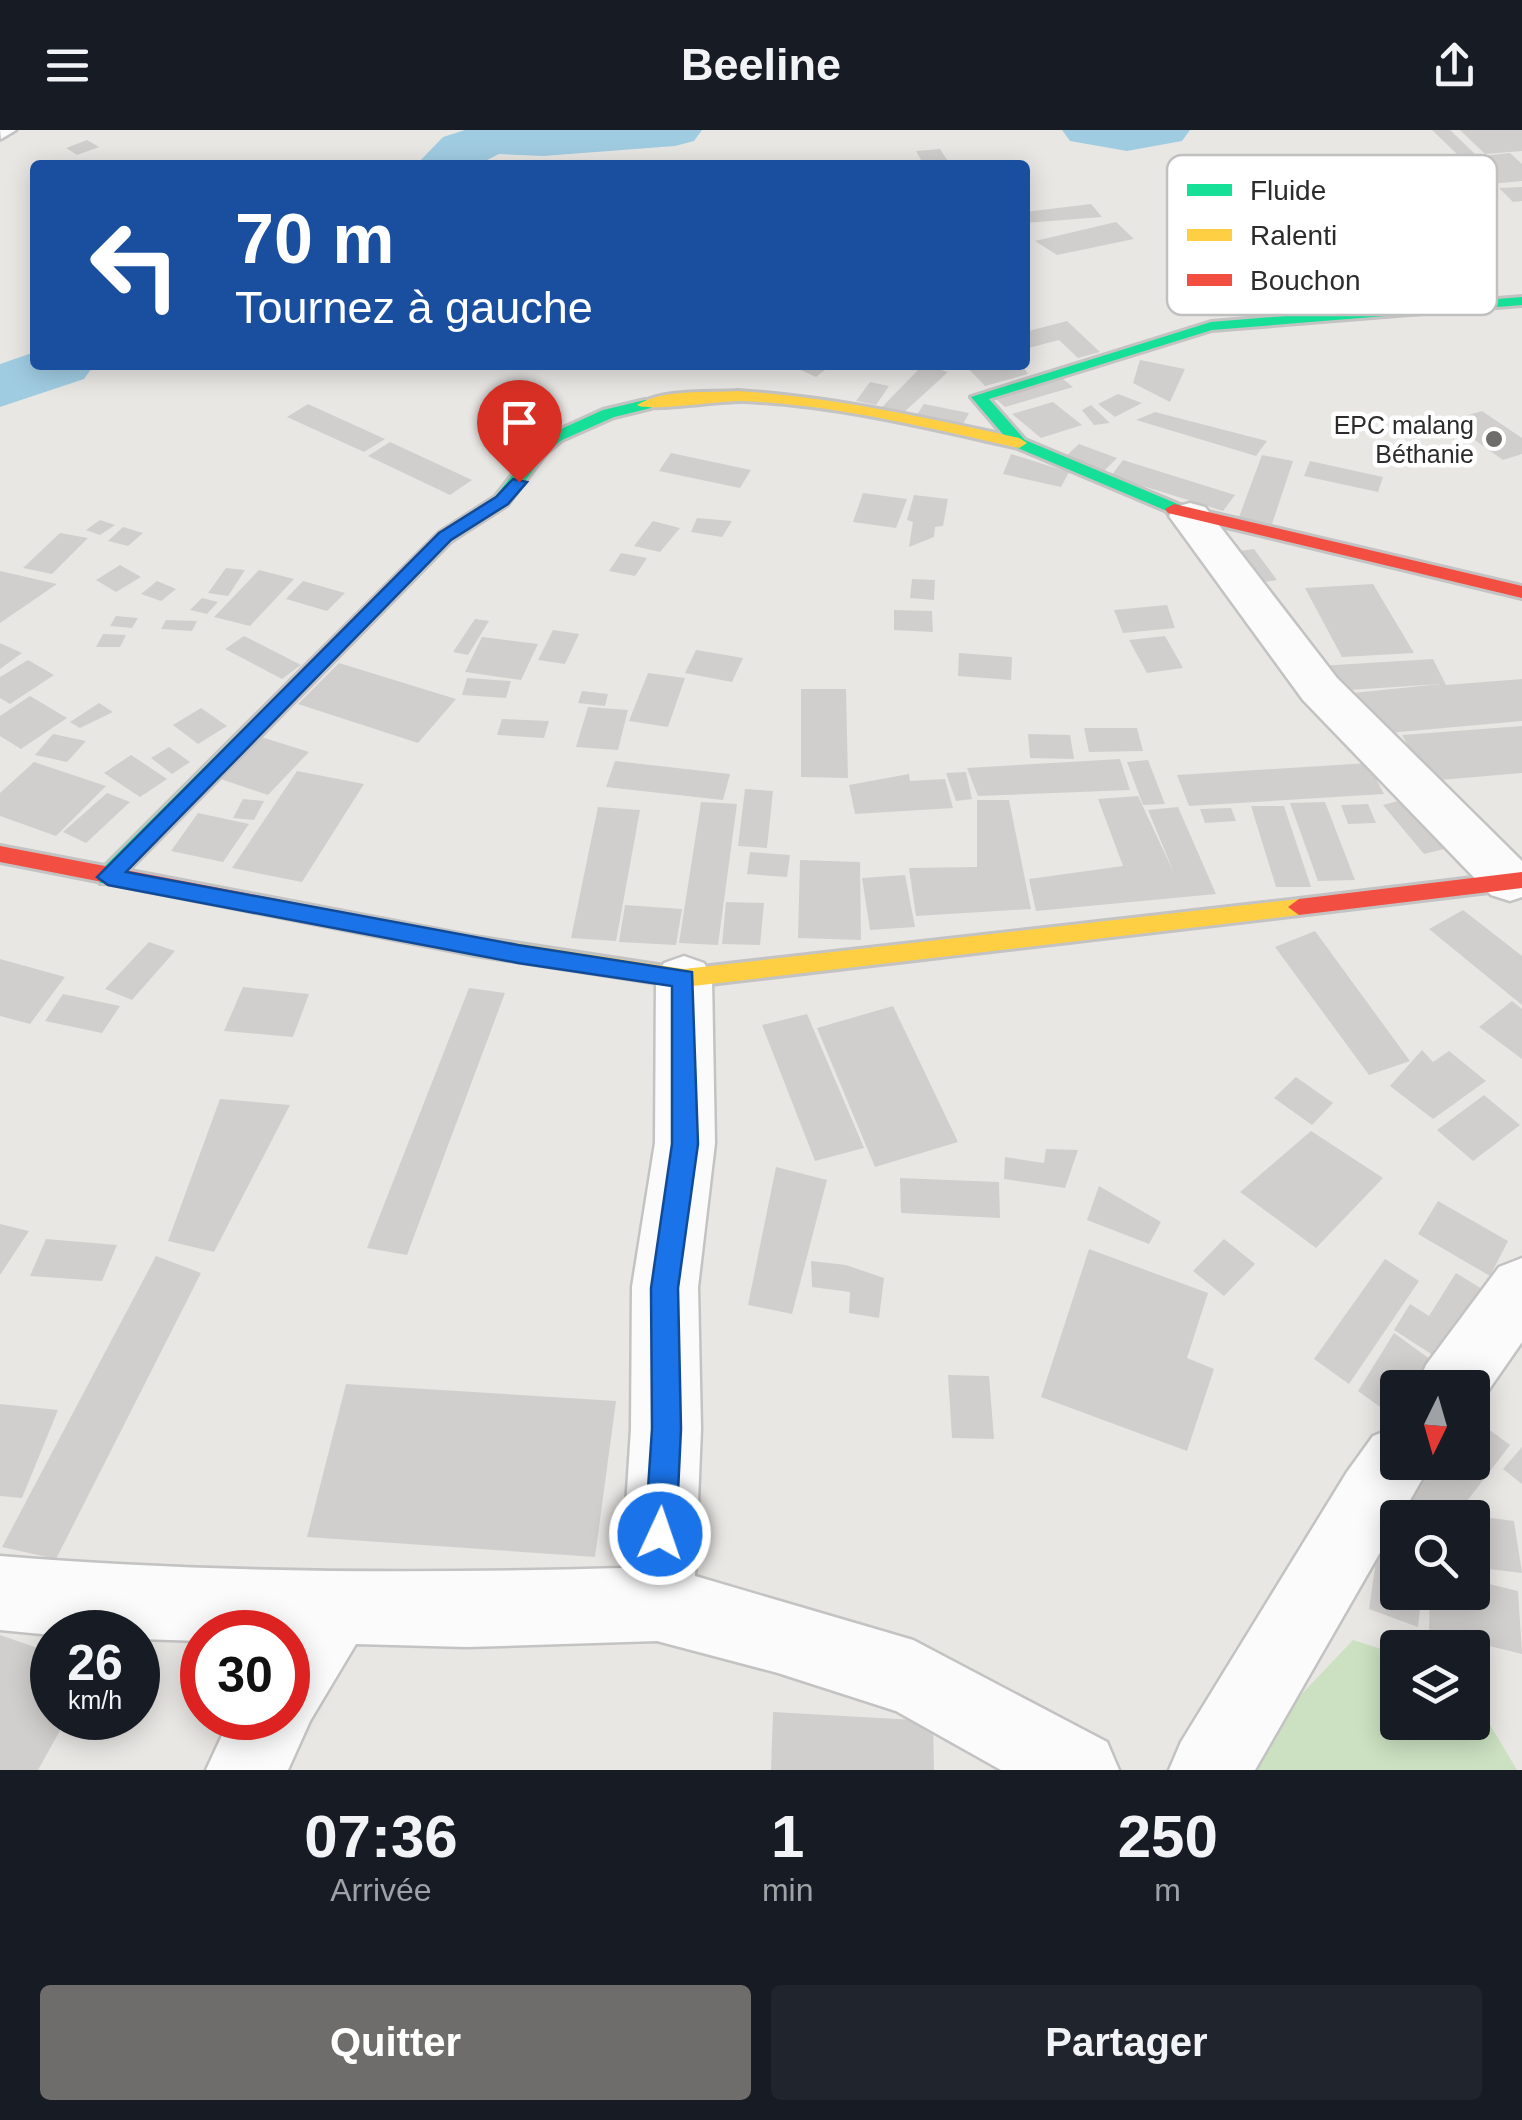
<!DOCTYPE html>
<html lang="fr">
<head>
<meta charset="utf-8">
<style>
  body { margin:0; font-family:Arial,sans-serif; background:#20242c; color:#f1f3f6; height:100vh; display:flex; flex-direction:column; font-size:38px; white-space:nowrap }
  * { box-sizing:border-box; margin:0 }
  p { font-size:32px; color:#9ea1a6 }
  .icon { flex:none; width:55px; height:55px; fill:none; stroke:currentColor; stroke-width:2; stroke-linecap:round; stroke-linejoin:round }
  .map { position:relative; height:1640px; overflow:hidden }
  .drawer { display:flex; flex-direction:column; background:#171b24; flex:1 }
  .drawer>* { flex:none }
  .banner { position:absolute; left:30px; top:30px; width:1000px; height:210px; border-radius:10px; box-shadow:0 5px 25px #0003; background:#1a4fa0; color:#fff; overflow:hidden }
  .needle { width:65px; rotate:185deg }
  .fabs { position:absolute; left:1380px; top:1240px; display:grid; gap:20px }
  .fabs a { display:grid; place-items:center; width:110px; height:110px; border-radius:10px; background:#171b24; box-shadow:0 5px 25px #0003; font-size:50px }
  .speed { position:absolute; left:30px; top:1480px; display:flex; gap:20px; font-size:50px; font-weight:700; text-align:center }
  .speed>* { display:grid; place-content:center; width:130px; height:130px; border-radius:50%; background:#171b24; box-shadow:0 5px 25px #0003; line-height:1 }
  .speed small { font-size:25px; font-weight:400 }
  .speed .limit { border:15px solid #d22; background:#fff; color:#111 }
  .pin { position:absolute; display:grid; place-items:center; width:85px; height:85px; color:#fff; margin:-102px -42px; border-radius:50% 50% 50% 0; rotate:-45deg; box-shadow:0 0 10px #0007 }
  .pin .icon { rotate:45deg }
  .me { position:absolute; width:110px; margin:-55px; rotate:3deg; stroke-linejoin:round; filter:drop-shadow(0 0 8px #0008) }
  .turn { display:flex; align-items:center; gap:35px; height:210px; padding:0 40px; font-size:45px }
  .turn .icon { width:130px; height:130px; stroke-width:2.5 }
  .turn b { display:block; font-size:70px; line-height:85px }
  .eta { display:flex; justify-content:space-evenly; align-items:center; height:170px; text-align:center }
  .eta b { font-size:60px; font-weight:700; line-height:70px }
  .action { display:flex; gap:20px; margin-top:auto; padding:20px 40px }
  .action a { flex:1; height:115px; border-radius:10px; background:#6e6d6c; color:#fff; font-size:40px; font-weight:700; line-height:115px; text-align:center }
  .action a+a { background:#20242c; color:#f1f3f6 }
  header { display:flex; justify-content:space-between; align-items:center; height:130px; padding:0 40px; background:#171b24; font-size:45px; font-weight:700 }
  .map>svg:first-child { display:block }
  .green { fill:#cbe1c1 }
  .lines { fill:none; stroke-linecap:round; stroke-linejoin:round }
  .river { fill:#a0cce2; fill-rule:evenodd }
  .building { fill:#d1cfcd }
  .street-casing { stroke:#c4c3c3; stroke-width:5 }
  .fast-casing { stroke:#c4c3c3; stroke-width:6 }
  .slow-casing { stroke:#c4c3c3; stroke-width:6 }
  .jam-casing { stroke:#c4c3c3; stroke-width:6 }
  .street { fill:#fcfbfb; fill-rule:evenodd }
  .fast { fill:#16e098; fill-rule:evenodd }
  .slow { fill:#ffcf43; fill-rule:evenodd }
  .jam { fill:#f24e42; fill-rule:evenodd }
  .route { fill:#1a73e8; stroke:#114b97; stroke-width:2.5 }
  .poi-dot { fill:#6e6d6c; stroke:#fff; stroke-width:4 }
  .labels { text-anchor:middle; dominant-baseline:central; stroke-width:9; stroke-linejoin:round; paint-order:stroke }
  .far-poi-label { font-size:25px; fill:#2c2c2c; stroke:#fff; text-anchor:end }
  .key { fill:#fff; stroke:#c0c0c0; stroke-width:2.5 }
  .key-label { font-size:28px; fill:#2c2c2c }
</style>
</head>
<body>
<header><svg class="icon" aria-label="menu" viewBox="0 0 24 24"><path d="M4 6h16M4 12h16M4 18h16"/></svg>Beeline<svg class="icon" aria-label="share" viewBox="0 0 24 24"><path d="M12 15V3M7 8l5-5 5 5M5 13v7h14v-7"/></svg></header>
<div class="map">
<svg width="1522" height="1640" viewBox="0 0 1522 1640">
  <rect width="100%" height="100%" fill="#e9e7e4"/>
  <path class="green" d="M1353,1510L1397,1524L1398,1592H1472L1473,1566L1517,1640H1238L1242,1627Z"/>
  <g class="lines">
    <g class="river">
      <path d="M465,0H702L694,11L675,16L543,26L499,24L477,35H416L443,7Z"/>
      <path d="M1062,0H1190L1182,11L1127,21L1070,11Z"/>
      <path d="M35,222V235H94L84,249L0,277V234Z"/>
    </g>
  </g>
  <g class="building">
    <path d="M1432,0H1450L1475,24L1458,25Z"/>
    <path d="M1460,0H1522V21L1485,24Z"/>
    <path d="M87,10L99,17L77,25L66,18Z"/>
    <path d="M940,19L949,33L924,35L916,21Z"/>
    <path d="M1510,23L1522,34V51L1491,54L1461,28Z"/>
    <path d="M1522,57V71L1513,72L1499,58Z"/>
    <path d="M1091,74L1102,87L1025,93V82Z"/>
    <path d="M1116,92L1134,109L1057,125L1035,111Z"/>
    <path d="M1067,191L1100,222L1078,228L1059,210L1025,219V202Z"/>
    <path d="M1140,230L1185,239L1170,272L1133,253Z"/>
    <path d="M790,235H831L816,247Z"/>
    <path d="M923,235L948,242L901,285L882,277Z"/>
    <path d="M965,235H1022L1028,244L985,256Z"/>
    <path d="M1058,245L1073,257L1005,277L991,265Z"/>
    <path d="M870,252L889,256L876,275L856,271Z"/>
    <path d="M1118,264L1142,273L1115,287L1098,274Z"/>
    <path d="M1053,272L1082,295L1041,308L1012,284Z"/>
    <path d="M308,274L385,309L364,322L287,287Z"/>
    <path d="M924,274L969,283L962,296L916,286Z"/>
    <path d="M1091,275L1110,293L1094,295L1082,280Z"/>
    <path d="M1482,281L1522,308V324L1503,330L1448,291Z"/>
    <path d="M1155,282L1267,311L1256,326L1136,290Z"/>
    <path d="M390,312L472,350L450,365L368,326Z"/>
    <path d="M1079,314L1117,328L1104,341L1065,327Z"/>
    <path d="M671,323L751,340L740,358L659,341Z"/>
    <path d="M1011,324L1069,342L1061,357L1003,344Z"/>
    <path d="M1262,325L1293,331L1272,394L1239,387Z"/>
    <path d="M1123,330L1235,365L1223,381L1111,346Z"/>
    <path d="M1310,331L1383,347L1378,362L1304,346Z"/>
    <path d="M863,363L907,369L896,398L853,392Z"/>
    <path d="M914,365L948,369L943,396L935,397L934,407L909,417L913,392L907,390Z"/>
    <path d="M697,388L732,391L722,407L691,402Z"/>
    <path d="M100,390L115,395L100,405L86,400Z"/>
    <path d="M653,391L680,398L660,422L634,416Z"/>
    <path d="M123,397L143,403L128,416L108,411Z"/>
    <path d="M60,403L88,408L52,444L23,438Z"/>
    <path d="M1254,419L1277,450L1247,455L1224,423Z"/>
    <path d="M621,423L647,428L635,446L609,441Z"/>
    <path d="M120,435L141,447L116,462L96,450Z"/>
    <path d="M226,438L245,440L228,466L208,463Z"/>
    <path d="M259,440L294,449L250,496L214,487Z"/>
    <path d="M0,441L57,454L0,493Z"/>
    <path d="M912,449L935,450L934,470L910,468Z"/>
    <path d="M157,451L176,459L161,471L141,464Z"/>
    <path d="M303,451L345,463L327,481L286,469Z"/>
    <path d="M1373,454L1414,523L1342,527L1305,458Z"/>
    <path d="M202,468L218,472L207,484L190,480Z"/>
    <path d="M1167,475L1175,498L1123,503L1114,480Z"/>
    <path d="M894,480L932,481L933,502L894,500Z"/>
    <path d="M116,486L138,488L132,498L110,496Z"/>
    <path d="M475,489L489,491L468,525L453,522Z"/>
    <path d="M166,490L197,491L192,501L161,499Z"/>
    <path d="M553,500L579,504L565,534L538,530Z"/>
    <path d="M103,504L126,505L120,517H96Z"/>
    <path d="M244,506L301,535L282,549L225,519Z"/>
    <path d="M1165,506L1183,538L1147,543L1129,510Z"/>
    <path d="M482,507L538,514L521,550L465,542Z"/>
    <path d="M0,513L22,523L0,539Z"/>
    <path d="M696,520L743,528L732,552L685,543Z"/>
    <path d="M959,523L1012,527L1011,550L958,546Z"/>
    <path d="M1433,529L1446,555L1522,549V591L1377,604L1353,563L1441,554L1334,561L1319,536Z"/>
    <path d="M28,530L54,545L10,574L0,568V547Z"/>
    <path d="M339,533L456,569L418,613L298,574Z"/>
    <path d="M648,543L685,548L668,597L629,591Z"/>
    <path d="M467,548L511,551L506,568L462,565Z"/>
    <path d="M801,559H846L848,648L801,647Z"/>
    <path d="M582,561L608,564L605,576L578,573Z"/>
    <path d="M30,566L67,588L21,619L0,606V586Z"/>
    <path d="M99,573L113,582L80,598L70,592Z"/>
    <path d="M588,577L628,580L618,620L576,617Z"/>
    <path d="M201,578L227,596L198,614L173,595Z"/>
    <path d="M502,589L549,591L544,608L497,605Z"/>
    <path d="M1522,596V643L1428,651L1402,605Z"/>
    <path d="M1084,598H1137L1143,621L1089,622Z"/>
    <path d="M53,604L86,611L67,632L35,625Z"/>
    <path d="M1028,604L1070,605L1074,629L1030,628Z"/>
    <path d="M255,605L309,622L268,665L215,647Z"/>
    <path d="M169,617L190,632L172,644L151,628Z"/>
    <path d="M131,625L167,649L140,667L104,643Z"/>
    <path d="M1120,629L1130,660L978,666L967,638Z"/>
    <path d="M1148,630L1165,674L1143,675L1127,632Z"/>
    <path d="M615,631L730,644L723,670L606,657Z"/>
    <path d="M34,632L106,656L56,706L0,686V663Z"/>
    <path d="M1368,633L1384,664L1189,676L1177,645Z"/>
    <path d="M297,641L364,654L302,752L232,738Z"/>
    <path d="M966,642L972,669L956,671L946,643Z"/>
    <path d="M909,644L910,651L945,649L953,678L855,684L849,655Z"/>
    <path d="M745,659L773,661L767,718L738,716Z"/>
    <path d="M107,663L130,672L86,713L63,702Z"/>
    <path d="M1138,666L1174,743L1148,680L1178,677L1216,764L1036,781L1029,749L1123,736L1098,669Z"/>
    <path d="M1413,667L1456,716L1424,724L1383,675Z"/>
    <path d="M243,669L264,671L254,690L233,688Z"/>
    <path d="M977,670H1009L1031,779L916,786L909,738L977,737Z"/>
    <path d="M701,672L737,674L718,815L679,813Z"/>
    <path d="M1325,672L1355,750L1318,751L1290,673Z"/>
    <path d="M1368,674L1376,693L1348,694L1341,675Z"/>
    <path d="M1251,676H1284L1311,757H1276Z"/>
    <path d="M598,677L640,680L616,811L571,808Z"/>
    <path d="M1231,678L1236,691L1205,693L1200,679Z"/>
    <path d="M198,683L249,694L223,732L171,721Z"/>
    <path d="M750,722L790,725L787,747L747,744Z"/>
    <path d="M800,730L860,732L861,810L798,808Z"/>
    <path d="M905,745L915,797L870,800L862,748Z"/>
    <path d="M726,772L764,773L760,815L722,814Z"/>
    <path d="M625,775L682,779L676,815L619,812Z"/>
    <path d="M1463,780L1522,826V875L1429,799Z"/>
    <path d="M1315,801L1410,931L1369,945L1275,817Z"/>
    <path d="M149,812L175,821L132,870L105,859Z"/>
    <path d="M0,829L65,847L30,894L0,886Z"/>
    <path d="M243,857L309,864L293,907L224,901Z"/>
    <path d="M469,858L505,863L407,1125L367,1118Z"/>
    <path d="M63,864L120,876L102,903L45,891Z"/>
    <path d="M1512,871L1522,879V929L1479,897Z"/>
    <path d="M893,876L958,1012L875,1037L817,898Z"/>
    <path d="M807,884L864,1018L815,1031L762,895Z"/>
    <path d="M1422,920L1433,932L1449,921L1486,951L1433,989L1390,956Z"/>
    <path d="M1296,947L1333,973L1312,995L1274,968Z"/>
    <path d="M1484,965L1520,995L1473,1031L1437,1000Z"/>
    <path d="M220,969L290,975L214,1122L168,1111Z"/>
    <path d="M1311,1001L1383,1048L1316,1118L1240,1062Z"/>
    <path d="M1046,1019L1078,1020L1065,1058L1004,1049L1005,1027L1044,1033Z"/>
    <path d="M776,1037L827,1050L792,1184L748,1175Z"/>
    <path d="M900,1048L999,1052L1000,1088L901,1083Z"/>
    <path d="M1099,1056L1161,1092L1149,1114L1087,1090Z"/>
    <path d="M1438,1071L1508,1111L1490,1146L1418,1104Z"/>
    <path d="M0,1094L29,1101L0,1145Z"/>
    <path d="M46,1109L117,1115L102,1151L30,1146Z"/>
    <path d="M1224,1109L1255,1134L1224,1166L1193,1141Z"/>
    <path d="M1089,1119L1208,1163L1187,1228L1214,1239L1187,1321L1041,1267Z"/>
    <path d="M156,1126L201,1143L56,1429L2,1417Z"/>
    <path d="M1385,1129L1419,1151L1349,1254L1314,1229Z"/>
    <path d="M811,1131L846,1135L884,1148L879,1188L849,1183L850,1162L812,1157Z"/>
    <path d="M1456,1143L1482,1159L1439,1229L1394,1200L1410,1174L1429,1186Z"/>
    <path d="M1394,1203L1438,1235L1426,1258H1398V1290L1358,1261Z"/>
    <path d="M948,1245L989,1246L994,1309L952,1308Z"/>
    <path d="M346,1254L616,1271L595,1427L307,1407Z"/>
    <path d="M0,1274L58,1280L22,1368L0,1366Z"/>
    <path d="M1472,1287L1510,1315L1467,1371L1476,1386L1514,1391L1522,1443L1472,1437V1388H1397L1438,1332H1472Z"/>
    <path d="M1522,1317V1354L1503,1339Z"/>
    <path d="M1378,1417L1398,1426V1462H1422L1418,1497L1369,1479Z"/>
    <path d="M1472,1450L1518,1461L1522,1524L1429,1501L1430,1462H1472Z"/>
    <path d="M0,1505L52,1523V1588H67L38,1640H0Z"/>
    <path d="M773,1582L933,1591L934,1640H771Z"/>
  </g>
  <g class="lines">
    <g class="street-casing">
      <g id="street">
        <path d="M0,0H16L1,9Z"/>
        <path d="M1190,373L1205,377L1337,548L1522,731V767L1510,771L1491,765L1303,570L1169,386L1175,377Z"/>
        <path d="M684,826L704,833L712,848L715,1013L698,1157L701,1299L695,1446L913,1510L1107,1612L1119,1640H1001L896,1581L778,1543L657,1511L467,1517L356,1514L310,1591L288,1640H206L230,1588H288V1502H202V1511L138,1509V1502L52,1505L0,1500V1426C206,1443 415,1444 622,1438L631,1299L632,1157L655,1013L656,848L664,833Z"/>
        <path d="M1522,1128V1212L1474,1281L1472,1258H1416L1426,1235L1499,1137Z"/>
        <path d="M1398,1296V1332H1432L1255,1640H1169L1181,1612L1347,1342L1373,1306Z"/>
      </g>
    </g>
    <g class="fast-casing">
      <g id="fast">
        <path d="M1522,167V175L1212,200L989,269L1025,310L1180,375L1183,379L1174,384L1013,316L971,267L1211,192Z"/>
        <path d="M645,270L651,272V278L614,287L562,310L546,323L507,375L451,411L116,753H100L97,747L100,741L439,403L495,367L534,317L550,304L603,280Z"/>
      </g>
    </g>
    <g class="slow-casing">
      <g id="slow">
        <path d="M738,261C834,267 926,288 1019,308L1027,313L1019,318C928,298 837,275 743,271C723,270 647,282 637,275C662,259 708,263 738,261Z"/>
        <path d="M1299,769L1310,777L1299,785L684,857L475,825L467,822L464,816L467,810L475,807L684,839Z"/>
      </g>
    </g>
    <g class="jam-casing">
      <g id="jam">
        <path d="M1174,374L1522,456V468L1168,383L1165,379Z"/>
        <path d="M0,716L475,807L483,810L486,816L483,822L475,825L0,732Z"/>
        <path d="M1522,742V758L1299,785L1288,777L1299,769Z"/>
      </g>
    </g>
    <use href="#street" class="street"/>
    <use href="#fast" class="fast"/>
    <use href="#slow" class="slow"/>
    <use href="#jam" class="jam"/>
  </g>
  <path class="route" d="M513,349L527,352L508,374L451,410L126,742L518,815L692,842L698,1014L678,1158L681,1299L676,1404L671,1415L660,1419L650,1415L645,1404L652,1299L651,1158L672,1014V856L518,833L108,755L97,747L439,403L496,367Z"/>
  <circle class="poi-dot" cx="1494" cy="309" r="10"/>
  <g class="labels">
    <g class="far-poi-label">
      <text x="1474" y="295">EPC malang<tspan x="1474" dy="29">Béthanie</tspan></text>
    </g>
  </g>
  <rect x="1167" y="25" width="330" height="160" rx="15" class="key"/>
  <rect x="1187" y="54" width="45" height="12" fill="#16e098"/>
  <rect x="1187" y="99" width="45" height="12" fill="#ffcf43"/>
  <rect x="1187" y="144" width="45" height="12" fill="#f24e42"/>
  <g class="key-label">
    <text x="1250" y="70">Fluide</text>
    <text x="1250" y="115">Ralenti</text>
    <text x="1250" y="160">Bouchon</text>
  </g>
</svg>
<div class="fabs">
<a><svg class="needle" viewBox="-14 -14 28 28"><path d="M0-13l5 13h-10z" fill="#e53935"/><path d="M0 13l5-13h-10z" fill="#9ea1a6"/></svg></a>
<a><svg class="icon" aria-label="search" viewBox="0 0 24 24"><circle cx="10" cy="10" r="6"/><path d="M15 15l6 6"/></svg></a>
<a><svg class="icon" aria-label="layers" viewBox="0 0 24 24"><path d="M12 4l9 5-9 5-9-5zM3 14l9 5 9-5"/></svg></a>
</div>
<div class="speed"><div>26<small>km/h</small></div><div class="limit">30</div></div>
<div class="pin" style="left:519px;top:352px;background:#d93025"><svg class="icon" aria-label="arrive" viewBox="0 0 24 24"><path d="M6 21V4h12l-3 4 3 4H6"/></svg></div>
<svg class="me" style="left:660px;top:1404px" viewBox="-20 -20 40 40"><circle r="17" fill="#1a73e8" stroke="#fff" stroke-width="3"/><path d="M0-11L8 9 0 5-8 9z" fill="#fff"/></svg>
<div class="banner">
<div class="turn"><svg class="icon" aria-label="left" viewBox="0 0 24 24"><path d="M17 20v-9H6M10 6l-5 5 5 5"/></svg><div><b>70 m</b>Tournez à gauche</div></div>
</div>
</div>
<section class="drawer">
<div class="eta">
<div><b>07:36</b><p>Arrivée</p></div>
<div><b>1</b><p>min</p></div>
<div><b>250</b><p>m</p></div>
</div>
<div class="action"><a>Quitter</a><a>Partager</a></div>
</section>
</body>
</html>
